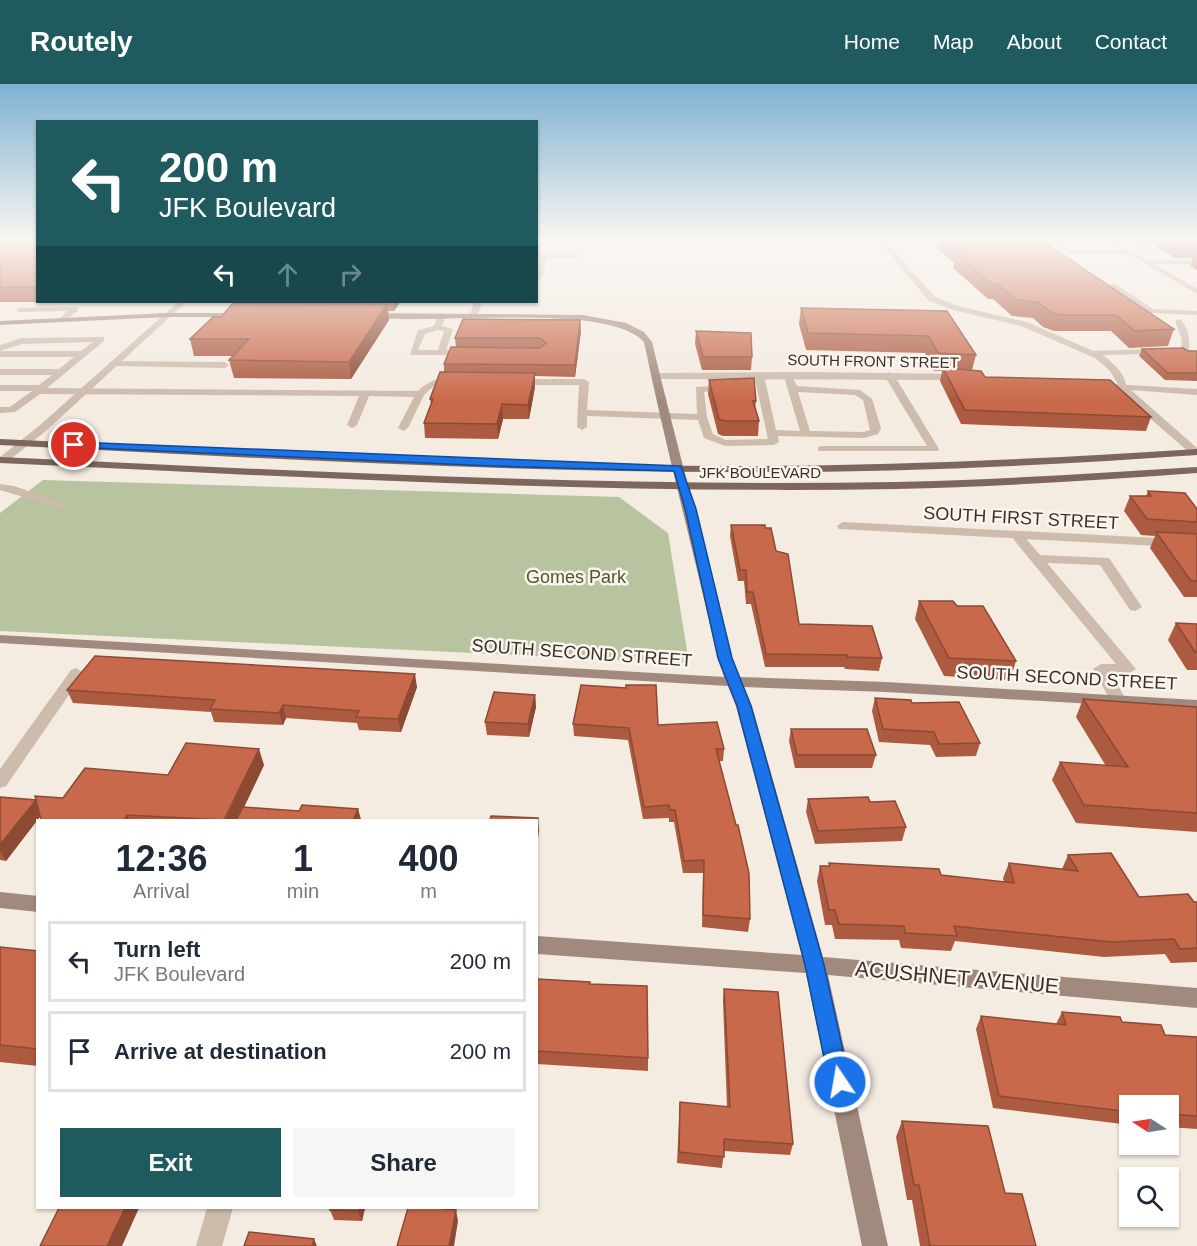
<!DOCTYPE html>
<html lang="en">
<head>
<meta charset="utf-8">
<style>
  body { margin:0; font-family:Helvetica,sans-serif; background:#f6f6f7; color:#1f2937; height:100vh; display:flex; flex-direction:column; font-size:22px; white-space:nowrap }
  * { box-sizing:border-box; margin:0 }
  p { font-size:20px; color:#747a83 }
  .icon { flex:none; width:33px; height:33px; fill:none; stroke:currentColor; stroke-width:2; stroke-linecap:round; stroke-linejoin:round }
  .map { position:relative; flex:1; overflow:hidden }
  .side { position:absolute; left:36px; top:735px; width:502px; height:390px; display:flex; flex-direction:column; background:#fff; border-radius:0px; box-shadow:0 2px 4px #0004 }
  .side>* { flex:none }
  .guide { position:absolute; left:36px; top:36px; width:502px; height:183px; border-radius:0px; box-shadow:0 2px 4px #0004; background:#1f5a5e; color:#fff; overflow:hidden }
  .needle { width:39px; rotate:282deg }
  .tools { position:absolute; left:1119px; top:1011px; display:grid; gap:12px }
  .tools a { display:grid; place-items:center; width:60px; height:60px; border-radius:0px; background:#fff; box-shadow:0 2px 4px #0004; font-size:30px }
  .pin { position:absolute; display:grid; place-items:center; width:51px; height:51px; color:#fff; margin:-26px; border:3px solid #fff; border-radius:50%; box-shadow:0 2px 6px #0007 }
  .me { position:absolute; width:66px; margin:-33px; rotate:348deg; stroke-linejoin:round; filter:drop-shadow(0 0 4px #0008) }
  .turn { display:flex; align-items:center; gap:21px; height:126px; padding:0 24px; font-size:27px }
  .turn .icon { width:78px; height:78px; stroke-width:2.5 }
  .turn b { display:block; font-size:42px; line-height:51px }
  .lanes { display:flex; align-items:center; height:57px; padding:0 24px; background:#0003; justify-content:center; gap:30px; direction:ltr }
  .lanes .off { opacity:.35 }
  .eta { display:flex; justify-content:space-evenly; align-items:center; height:102px; text-align:center }
  .eta b { font-size:36px; font-weight:600; line-height:42px }
  .primary-button { display:flex; gap:12px; margin-top:auto; padding:12px 24px }
  .primary-button a { flex:1; height:69px; border-radius:0px; background:#1f5a5e; color:#fff; font-size:24px; font-weight:600; line-height:69px; text-align:center }
  .primary-button a+a { background:#f6f6f7; color:#1f2937 }
  ul { padding:0; list-style:none }
  li { display:flex; align-items:center; gap:18px; height:81px; margin:0 12px 9px; padding:0 12px; border:3px solid #e0e1e3; border-radius:0px }
  li div { flex:1 }
  li b { display:block; font-size:22px }
  li em { font-style:normal }
  header { display:flex; align-items:center; gap:36px; box-sizing:border-box; height:84px; padding:0 30px; background:#1f5a5e; color:#fff }
  header strong { font-size:28px }
  nav { display:flex; gap:33px; margin-inline-start:auto; font-size:21px }
  .map>svg:first-child { display:block }
  .green { fill:#b8c4a0 }
  .lines { fill:none; stroke-linecap:round; stroke-linejoin:round }
  .lane { fill:#cdbbac; fill-rule:evenodd }
  .street { fill:#cdbbac; fill-rule:evenodd }
  .secondary { fill:#a18a7d; fill-rule:evenodd }
  .primary { fill:#7d675c; fill-rule:evenodd }
  .wall { fill:#ac5a40 }
  .shaded-wall { fill:#8c4a34 }
  .building { fill:#c8694b; stroke:#8c4a34; stroke-width:1.5 }
  .route { fill:#1a73e8; stroke:#114b97; stroke-width:1.5 }
  .labels { text-anchor:middle; dominant-baseline:central; stroke-width:5; stroke-linejoin:round; paint-order:stroke }
  .far-street-label { font-size:15px; fill:#3b302b; stroke:#fbf5ee }
  .street-label { font-size:18px; fill:#3b302b; stroke:#fbf5ee }
  .park-label { font-size:18px; fill:#4a5a2e; stroke:#fbf5ee }
  .near-street-label { font-size:21px; fill:#3b302b; stroke:#fbf5ee }
</style>
</head>
<body>
<header>
<strong>Routely</strong>
<nav><a>Home</a><a>Map</a><a>About</a><a>Contact</a></nav>
</header>
<div class="map">
<svg width="1197" height="1162" viewBox="0 0 1197 1162">
  <rect width="100%" height="100%" fill="#f4ebe1"/>
  <path class="green" d="M43,396L619,413L668,449L689,579L0,547V429Z"/>
  <g class="lines">
    <g class="lane">
      <path d="M877,155H883L935,213L958,222L1027,238L1093,267L1181,264L1182,256L1175,237L1179,235C1188,240 1190,256 1189,266L1185,269L1103,271C1113,279 1127,291 1126,304H1120L1110,287L1095,274L1021,242L953,226L929,217Z"/>
      <path d="M897,155H961L962,156L959,158Z"/>
      <path d="M1127,155H1134L1157,169L1152,170Z"/>
      <path d="M1057,157L1071,166H1130L1133,168L1130,170H1070L1055,160Z"/>
      <path d="M537,170H577L580,172L577,174H546L542,194L538,196L539,174H537Z"/>
      <path d="M1109,200H1115L1153,225L1197,227V231L1148,229L1109,204Z"/>
      <path d="M75,223H78V227L62,238L58,236L67,227L20,228L16,226L20,224Z"/>
      <path d="M442,229L446,231L442,242L453,245L446,266H468L471,267V271H410L418,246L434,242L438,231ZM437,246L444,247L438,266H418L425,250Z"/>
      <path d="M104,253V257L47,304L418,307C429,297 445,288 460,297L455,300H436L424,311L408,344L403,347L398,344L414,313L369,312L357,341L352,344L347,341L359,312L40,310L15,328L0,329V323H10L32,307H0V301H39L52,291H0V285H59L74,273H0V267H81L93,258L22,260L0,267V261L21,254Z"/>
      <path d="M113,277L225,278L229,281L225,284L110,282V278Z"/>
      <path d="M759,288L764,291L776,346L800,347L785,296L790,293L793,294L797,302L860,306L872,315L881,344L878,350L864,354L778,352L779,358L774,361L725,362L704,354L698,336L587,332V343L582,346L577,343L579,301H515L510,298L515,295H584L589,298L587,326L697,330L696,303L729,301L732,302V306L704,308L707,333L713,350L726,356L768,355L754,291ZM798,308L855,311L863,316L870,346L863,348L810,347Z"/>
      <path d="M889,288L894,291L939,365L938,367H818V363L822,362H927L884,291Z"/>
      <path d="M0,400L14,402L66,420L60,424L0,406Z"/>
      <path d="M1018,449L1022,450L1040,471L1109,474L1142,523L1135,527L1130,526L1100,481L1047,479L1136,585L1128,590H1111L1127,617L1125,621H1113L1093,585L1101,580H1116L1014,456L1012,453Z"/>
      <path d="M76,584L84,589L6,702L0,704V685L71,586Z"/>
    </g>
    <g class="street">
      <path d="M1104,155H1111L1148,176H1197V180H1154L1197,205V210Z"/>
      <path d="M178,218H186L47,346L7,378L0,379V373L39,342Z"/>
      <path d="M474,218H482L478,231L474,233L470,231Z"/>
      <path d="M809,288L960,290L965,293L960,296L656,295L651,292L656,289Z"/>
      <path d="M1095,299L1197,305V311L1131,306L1197,364V371L1191,370L1130,317L1121,305L1098,304L1093,301Z"/>
      <path d="M843,438L1197,456V464L839,445L837,442Z"/>
      <path d="M207,1124H233L222,1162H196Z"/>
    </g>
    <g class="secondary">
      <path d="M167,229H243L247,231L243,233H167L0,241V237Z"/>
      <path d="M369,229L583,231L626,239L644,248L652,258C677,364 707,469 732,575L740,593L886,598L1197,616V626L886,608L744,603L752,622L823,873L1197,904V924L828,891L888,1162H862L806,889L537,870V852L802,871L736,622L728,602L0,559V551L724,593L718,575C694,469 666,365 644,258C608,217 425,242 366,233V229Z"/>
      <path d="M0,808L38,812V828L0,824Z"/>
    </g>
    <g class="primary">
      <path d="M0,355C244,366 489,381 734,382C888,382 1043,375 1197,365V371C1043,382 888,389 734,388C489,388 244,373 0,361Z"/>
      <path d="M0,373C299,387 597,403 896,398C997,396 1097,389 1197,383V389C1097,396 997,403 896,405C597,410 299,393 0,379Z"/>
    </g>
  </g>
  <g class="wall">
    <path d="M0,155H38V218H75H0Z"/>
    <path d="M939,155H1039L1174,245L1168,262L1129,264L1111,247H1054L1043,243L1033,234L1012,232L993,215H988L953,184L954,179L937,164Z"/>
    <path d="M1143,155H1197V186L1190,182L1193,174H1175Z"/>
    <path d="M242,218H400L394,227H388L389,236L351,295L234,294L229,276L233,272H194L190,255L221,233L243,219Z"/>
    <path d="M801,224L947,227L976,271L972,286L985,293L1151,333L1146,347L961,340L940,297L942,287H934L925,269L806,266L799,240Z"/>
    <path d="M580,236L581,247L575,293L535,292V303L529,335H503L498,355L425,354L424,339L431,320L430,315L444,288V280L456,263L455,254Z"/>
    <path d="M696,247L752,273L751,286H702L695,260Z"/>
    <path d="M1142,265L1197,267V297L1165,296L1139,272Z"/>
    <path d="M709,296L756,317L755,324L759,337L758,352H723L718,350L708,310Z"/>
    <path d="M1148,407L1197,425V513H1184L1150,464L1155,452L1141,451L1124,427L1130,412H1146Z"/>
    <path d="M731,441L765,444L776,467L799,540L882,574L879,587L845,585L844,583H765L751,520H746L744,497H738L730,452Z"/>
    <path d="M919,517L1016,577L1010,596L944,592L915,535Z"/>
    <path d="M1176,539L1197,540V586H1187L1168,556Z"/>
    <path d="M417,603L401,648L359,646L357,639L286,634L283,641L214,638L211,628L73,619L67,606Z"/>
    <path d="M535,611L536,623L529,653L487,651L485,638Z"/>
    <path d="M875,614L912,619L980,659L976,672L936,673L930,661L879,658L872,627Z"/>
    <path d="M1083,615L1197,623V748L1076,739L1052,696L1060,678L1106,682L1076,633Z"/>
    <path d="M573,640L658,641L724,665L723,677H719L750,835L748,848L702,843L703,789H683L674,738H669V734L643,735L628,656L574,652Z"/>
    <path d="M791,645L876,671L872,684H795L789,657Z"/>
    <path d="M264,681L244,723L299,727L358,725L361,736H41L40,732L6,777L0,776V713L36,716L63,714L168,691Z"/>
    <path d="M808,715L870,718L906,743L902,757L815,760L806,728Z"/>
    <path d="M1068,771L1139,813L1197,818V878L1171,879L1165,870L1104,873L955,857L951,867L901,864L899,856L835,855L832,841H825L817,797L820,782H829V779L1004,798L1003,794L1009,779L1062,785Z"/>
    <path d="M0,863L38,867V982L0,978Z"/>
    <path d="M537,895L590,900L648,974V987L537,980Z"/>
    <path d="M724,905L793,1060L790,1071L724,1067L722,1084L677,1079L680,1018L727,1023L723,917Z"/>
    <path d="M1062,928L1122,938L1165,951L1197,953V1045L1168,1043V1022H1130V1041L993,1024L976,945L981,932L1056,940Z"/>
    <path d="M902,1037L1005,1109L1036,1162H920L912,1116H907L896,1053Z"/>
    <path d="M365,1124L362,1137L334,1136L330,1126Z"/>
  </g>
  <g class="shaded-wall">
    <path d="M393,218H400L394,227Z"/>
    <path d="M387,220L389,236L351,295L349,278Z"/>
    <path d="M580,236L581,247L575,293V281Z"/>
    <path d="M535,289V303L529,335L528,321Z"/>
    <path d="M502,320L503,335L498,355L497,340Z"/>
    <path d="M415,590L417,603L401,648L398,635Z"/>
    <path d="M535,611L536,623L529,653L528,640Z"/>
    <path d="M283,621L286,634L283,641L279,629Z"/>
    <path d="M259,665L264,681L238,736H225Z"/>
    <path d="M36,716L43,729L6,777L0,767V761Z"/>
    <path d="M358,725L361,736H353Z"/>
    <path d="M127,731L130,736H124Z"/>
    <path d="M538,734L539,747L537,761V742Z"/>
    <path d="M125,1124H139L122,1162H107Z"/>
    <path d="M359,1124H365L362,1137L358,1127Z"/>
    <path d="M456,1126L458,1137L454,1162H449Z"/>
    <path d="M314,1155L317,1162H312Z"/>
  </g>
  <g class="building">
    <rect x="0" y="155" width="38" height="48"/>
    <path d="M945,155H1039L1174,245L1135,247L1116,231H1059L1048,226L1038,218L1017,216L997,200H992L956,170H963Z"/>
    <path d="M1167,155H1197V162H1179Z"/>
    <path d="M233,219L387,220L349,278L229,276L249,255H190L213,233H221Z"/>
    <path d="M801,224L947,227L976,271L938,269L929,252L808,249Z"/>
    <path d="M463,235L580,236L575,281L444,280L451,263L540,264L546,259L540,254H455Z"/>
    <path d="M696,247L751,249L752,273H703Z"/>
    <path d="M1183,264L1188,267H1197V289H1168L1142,265Z"/>
    <path d="M943,284L981,287L985,293L1110,296L1151,333L965,326Z"/>
    <path d="M440,288L535,289L528,321L502,320L497,340L424,339L433,315H430Z"/>
    <path d="M754,294L756,317H753L759,337H724L719,335L709,296Z"/>
    <path d="M1148,407L1185,409L1197,425V438L1147,435L1130,412H1151Z"/>
    <path d="M731,441H765V444H771L776,467L788,470L799,540L872,542L882,574L847,573V571L766,570L753,508H747L746,486H740Z"/>
    <path d="M1156,448L1197,450V497H1191Z"/>
    <path d="M919,517H953L957,522H983L1016,577L949,574Z"/>
    <path d="M1176,539L1197,540V568H1195Z"/>
    <path d="M95,572L415,590L398,635L356,633L359,627L283,621L279,629L210,625L215,616L67,606Z"/>
    <path d="M581,601L626,604V601H656L658,641L717,638L724,665H716L736,741H738L749,789L750,835L703,831L704,776L684,777L675,726H670L669,721L644,723L629,644L573,640Z"/>
    <path d="M494,608L535,611L528,640L485,638Z"/>
    <path d="M875,614L911,616L912,619L959,618L980,659L939,660L934,648L883,645Z"/>
    <path d="M1083,615L1197,623V729L1084,721L1060,678L1128,683Z"/>
    <path d="M791,645H867L876,671H797Z"/>
    <path d="M186,659L259,665L224,736L127,731L124,736H41L35,712L63,714L85,684L168,691Z"/>
    <path d="M0,713L36,716L0,761Z"/>
    <path d="M868,713L870,718L895,717L906,743L818,747L808,715Z"/>
    <path d="M302,721L358,725L353,736H236L243,723L299,727Z"/>
    <path d="M491,732L538,734L537,742V736H490Z"/>
    <path d="M1111,769L1139,813L1188,810L1194,818H1197V864L1180,865L1174,855L1112,858L954,842L957,852L905,849L904,842L839,840L835,826H829L820,782H830L829,779L939,785L941,791L1014,799L1009,779L1078,787L1068,771Z"/>
    <path d="M0,863L38,867V965L0,961Z"/>
    <path d="M537,895L590,898V900L647,902L648,974L537,967Z"/>
    <path d="M724,905L778,908L793,1060L724,1055V1073L679,1068L680,1018L730,1023Z"/>
    <path d="M1062,928L1120,933L1122,938L1161,941L1165,951L1197,953V1032L1168,1030V1022H1130V1028L999,1012L981,932L1066,941Z"/>
    <path d="M902,1037L988,1042L1005,1109L1022,1110L1036,1162H930L919,1101H914Z"/>
    <path d="M59,1124H125L107,1162H40Z"/>
    <path d="M331,1124H359L358,1127L330,1126Z"/>
    <path d="M408,1124H437L456,1126L449,1162H397Z"/>
    <path d="M249,1148L314,1155L312,1162H244Z"/>
  </g>
  <linearGradient id="sky" x2="0" y2="1"><stop stop-color="#7eb2d2"/><stop offset="0.49" stop-color="#faf6f2"/><stop offset="1" stop-color="#faf6f2" stop-opacity="0"/></linearGradient>
  <rect width="1197" height="317" fill="url(#sky)"/>
  <path class="route" d="M74,358L681,382L696,425L732,574L751,622L824,881L850,998L847,1005L840,1008L832,1005L829,998L805,881L737,622L718,574L685,425L674,387L493,382L71,363V359Z"/>
  <g class="labels">
    <g class="far-street-label">
      <text transform="translate(873 277) rotate(1)">SOUTH FRONT STREET</text>
      <text x="760" y="388">JFK BOULEVARD</text>
    </g>
    <g class="street-label">
      <text transform="translate(1021 434) rotate(3)">SOUTH FIRST STREET</text>
      <text transform="translate(582 569) rotate(4)">SOUTH SECOND STREET</text>
      <text transform="translate(1067 594) rotate(3)">SOUTH SECOND STREET</text>
    </g>
    <g class="park-label">
      <text x="576" y="493">Gomes Park</text>
    </g>
    <g class="near-street-label">
      <text transform="translate(957 893) rotate(5)">ACUSHNET AVENUE</text>
    </g>
  </g>
</svg>
<div class="tools">
<a><svg class="needle" viewBox="-14 -14 28 28"><path d="M0-13l5 13h-10z" fill="#e53935"/><path d="M0 13l5-13h-10z" fill="#747a83"/></svg></a>
<a><svg class="icon" aria-label="search" viewBox="0 0 24 24"><circle cx="10" cy="10" r="6"/><path d="M15 15l6 6"/></svg></a>
</div>
<div class="pin" style="left:74px;top:361px;background:#d93025"><svg class="icon" aria-label="arrive" viewBox="0 0 24 24"><path d="M6 21V4h12l-3 4 3 4H6"/></svg></div>
<svg class="me" style="left:840px;top:998px" viewBox="-20 -20 40 40"><circle r="17" fill="#1a73e8" stroke="#fff" stroke-width="3"/><path d="M0-11L8 9 0 5-8 9z" fill="#fff"/></svg>
<div class="guide">
<div class="turn"><svg class="icon" aria-label="left" viewBox="0 0 24 24"><path d="M17 20v-9H6M10 6l-5 5 5 5"/></svg><div><b>200 m</b>JFK Boulevard</div></div>
<div class="lanes"><svg class="icon" aria-label="left" viewBox="0 0 24 24"><path d="M17 20v-9H6M10 6l-5 5 5 5"/></svg><svg class="icon off" aria-label="ahead" viewBox="0 0 24 24"><path d="M12 20V5M6 11l6-6 6 6"/></svg><svg class="icon off" aria-label="right" viewBox="0 0 24 24"><path d="M7 20v-9h11M14 6l5 5-5 5"/></svg></div>
</div>
<section class="side">
<div class="eta">
<div><b>12:36</b><p>Arrival</p></div>
<div><b>1</b><p>min</p></div>
<div><b>400</b><p>m</p></div>
</div>
<ul>
<li><svg class="icon" aria-label="left" viewBox="0 0 24 24"><path d="M17 20v-9H6M10 6l-5 5 5 5"/></svg><div><b>Turn left</b><p>JFK Boulevard</p></div><em>200 m</em></li>
<li><svg class="icon" aria-label="arrive" viewBox="0 0 24 24"><path d="M6 21V4h12l-3 4 3 4H6"/></svg><div><b>Arrive at destination</b></div><em>200 m</em></li>
</ul>
<div class="primary-button"><a>Exit</a><a>Share</a></div>
</section>
</div>
</body>
</html>
